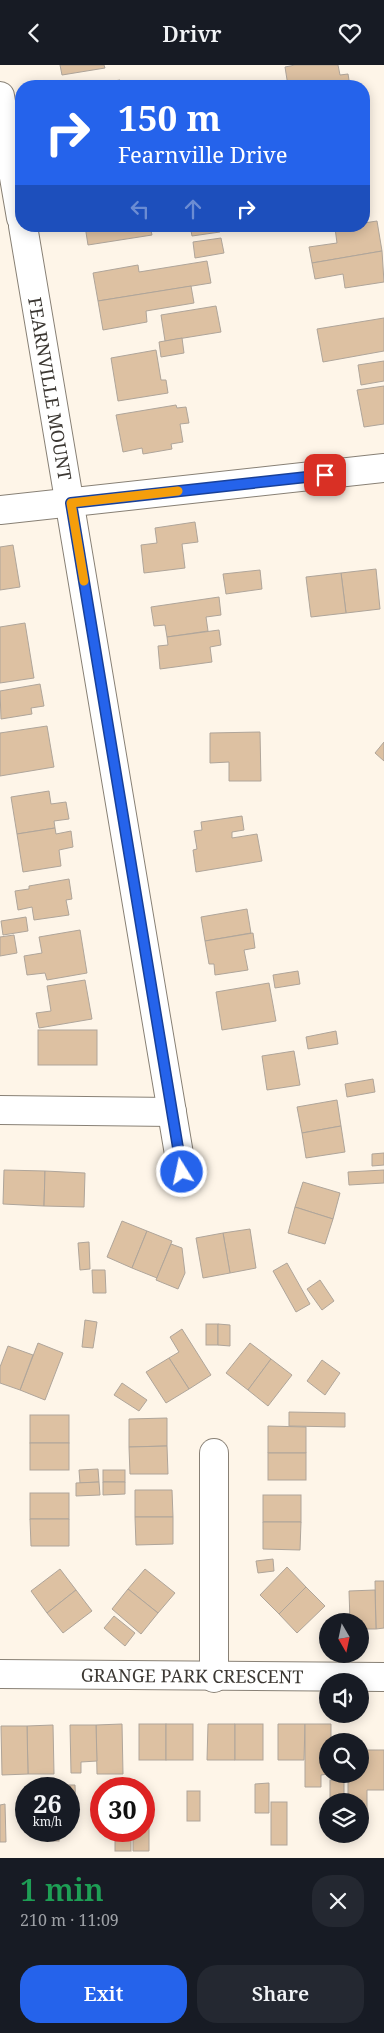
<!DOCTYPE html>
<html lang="en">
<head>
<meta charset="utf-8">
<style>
  body { margin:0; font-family:"Noto Serif",serif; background:#242831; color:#f1f3f6; height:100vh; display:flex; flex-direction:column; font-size:19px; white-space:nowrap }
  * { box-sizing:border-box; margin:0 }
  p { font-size:16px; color:#9ea1a6 }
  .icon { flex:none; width:28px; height:28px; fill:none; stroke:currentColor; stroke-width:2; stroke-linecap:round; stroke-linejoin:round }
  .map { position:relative; height:1793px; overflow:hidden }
  .details { display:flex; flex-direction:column; background:#171b24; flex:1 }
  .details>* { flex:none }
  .guide { position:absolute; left:15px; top:15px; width:355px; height:152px; border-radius:20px; box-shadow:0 2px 12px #0003; background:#2563eb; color:#fff; overflow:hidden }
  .needle { width:32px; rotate:171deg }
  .tools { position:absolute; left:319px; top:1548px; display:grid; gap:10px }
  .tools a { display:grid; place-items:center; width:50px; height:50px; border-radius:50%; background:#171b24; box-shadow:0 2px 12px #0003; font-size:25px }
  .speed { position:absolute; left:15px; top:1712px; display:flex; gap:10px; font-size:25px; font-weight:700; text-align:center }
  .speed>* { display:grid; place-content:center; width:65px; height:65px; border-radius:50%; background:#171b24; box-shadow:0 2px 12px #0003; line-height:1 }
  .speed small { font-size:12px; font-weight:400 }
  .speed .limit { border:8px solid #d22; background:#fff; color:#111 }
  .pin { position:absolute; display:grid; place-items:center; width:42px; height:42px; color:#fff; margin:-21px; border-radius:10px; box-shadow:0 2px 8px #0006 }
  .me { position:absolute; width:55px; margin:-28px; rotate:350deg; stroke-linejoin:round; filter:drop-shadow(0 0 4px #0008) }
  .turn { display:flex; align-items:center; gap:18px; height:105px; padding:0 20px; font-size:22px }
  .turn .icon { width:65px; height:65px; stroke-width:2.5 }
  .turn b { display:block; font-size:35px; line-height:42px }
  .lanes { display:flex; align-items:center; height:48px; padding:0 20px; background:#0003; justify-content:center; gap:25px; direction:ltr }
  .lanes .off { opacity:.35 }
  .round { display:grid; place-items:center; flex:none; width:52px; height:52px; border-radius:20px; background:#242831 }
  .summary { display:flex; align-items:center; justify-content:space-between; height:85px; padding:0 20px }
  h1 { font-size:30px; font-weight:600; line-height:38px; color:#1e9e55 }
  .primary-button { display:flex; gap:10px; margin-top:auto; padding:10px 20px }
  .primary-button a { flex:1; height:58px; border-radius:20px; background:#2563eb; color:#fff; font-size:20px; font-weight:600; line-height:58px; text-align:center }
  .primary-button a+a { background:#242831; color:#f1f3f6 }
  header { display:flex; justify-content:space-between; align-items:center; height:65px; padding:0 20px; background:#171b24; font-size:22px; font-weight:600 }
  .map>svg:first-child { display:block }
  .building { fill:#ddc1a2; stroke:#afa59a }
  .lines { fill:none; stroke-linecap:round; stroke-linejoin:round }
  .minor-casing { stroke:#888075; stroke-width:30 }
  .minor { stroke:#fff; stroke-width:28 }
  .route-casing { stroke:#184099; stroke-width:12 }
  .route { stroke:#2563eb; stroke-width:9 }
  .slow { stroke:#f59e0b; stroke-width:9 }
  .labels { text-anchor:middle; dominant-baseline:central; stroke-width:5; stroke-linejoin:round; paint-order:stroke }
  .street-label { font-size:18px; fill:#3c3833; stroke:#fff }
</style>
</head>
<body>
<header><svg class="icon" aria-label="back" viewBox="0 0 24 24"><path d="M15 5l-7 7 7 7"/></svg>Drivr<svg class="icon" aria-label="heart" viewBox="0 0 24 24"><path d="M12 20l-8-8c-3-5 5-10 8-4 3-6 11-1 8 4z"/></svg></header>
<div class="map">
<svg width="384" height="1793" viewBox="0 0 384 1793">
  <rect width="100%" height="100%" fill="#fef5e8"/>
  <g class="building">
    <path d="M60,0H104L105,3L62,10Z"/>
    <path d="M295,0H338L340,10L348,9L350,21H288L285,2Z"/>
    <path d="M120,15L121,21H83Z"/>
    <path d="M364,85L368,103H364Z"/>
    <path d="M377,156L382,186L312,198L309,182L337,178L335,163L364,161V158Z"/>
    <path d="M85,161H150L152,170L88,180Z"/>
    <path d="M190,161H219L220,167L192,171Z"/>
    <path d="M221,173L224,188L195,193L193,177Z"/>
    <path d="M382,186L384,217L345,223L343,209L315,214L312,198Z"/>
    <path d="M207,196L211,218L98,236L93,208L138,200L139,207Z"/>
    <path d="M191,221L194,238L146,246L147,257L103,265L98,236Z"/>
    <path d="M216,241L221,267L165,276L161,250Z"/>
    <path d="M384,253V286L323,297L317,264Z"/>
    <path d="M182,273L184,288L161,292L159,277Z"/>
    <path d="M156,285L161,315H166L168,328L118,336L111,293Z"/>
    <path d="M384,296V316L361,320L358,300Z"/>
    <path d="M384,321V359L364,362L357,325Z"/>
    <path d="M176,340L177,343L186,342L189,358L180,359L183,377L171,379L172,384L143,389L142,383L123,387L116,350Z"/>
    <path d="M195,457L198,477L182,479L185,503L144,508L141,480L157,478L155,463Z"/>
    <path d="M13,480L20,522L0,525V482Z"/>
    <path d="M376,504L380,544L346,548L341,508Z"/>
    <path d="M260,505L262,524L226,529L223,509Z"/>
    <path d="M341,508L346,548L311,552L306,512Z"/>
    <path d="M219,532L221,550L206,552L208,566L167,572L165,560L154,561L151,542Z"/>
    <path d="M25,558L34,613L0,618V562Z"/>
    <path d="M219,565L221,580L210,582L212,597L160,604L158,581L168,580L167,572Z"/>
    <path d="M40,619L44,641L31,643L32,649L1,654L0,626Z"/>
    <path d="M47,661L54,702L0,711V668Z"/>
    <path d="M260,667L261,716H229V697L210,698V668Z"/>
    <path d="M384,677V696L375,688Z"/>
    <path d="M49,726L51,739L66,737L69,754L54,756L55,763L17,769L11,732Z"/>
    <path d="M242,751L244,765L232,767V773L257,769L262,796L196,807L193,785L197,784L194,766L202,765L201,757Z"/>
    <path d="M55,763L56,769L71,766L73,782L59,785L61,801L23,807L17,769Z"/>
    <path d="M69,814L72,834L66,835L69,850L34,855L32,842L18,845L15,826L29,824V821Z"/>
    <path d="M247,844L251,868L205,876L201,852Z"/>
    <path d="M26,852L28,866L3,870L1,856Z"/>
    <path d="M80,865L87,908L47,915L45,908L27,910L24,891L42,888L39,872Z"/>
    <path d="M253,868L255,883L244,885L248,905L215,910L214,899H209L205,876Z"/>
    <path d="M14,870L17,888L0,891V872Z"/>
    <path d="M298,906L300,919L275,923L273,910Z"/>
    <path d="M85,915L92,954L39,963L36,948L51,946L47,921Z"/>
    <path d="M269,918L276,956L222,965L216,927Z"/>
    <rect x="38" y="965" width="59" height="35"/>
    <path d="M336,966L338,979L308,984L306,972Z"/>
    <path d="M294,986L300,1020L267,1025L262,991Z"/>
    <path d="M373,1014L375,1027L347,1032L345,1019Z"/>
    <path d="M337,1035L341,1061L302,1068L297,1042Z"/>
    <path d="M341,1061L345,1087L306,1093L302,1068Z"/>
    <path d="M384,1088V1100L372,1101V1089Z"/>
    <path d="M4,1105L45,1106L44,1141L3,1139Z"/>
    <path d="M384,1105V1118L349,1120L348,1107Z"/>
    <path d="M45,1106L85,1108L84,1142L44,1141Z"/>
    <path d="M303,1117L340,1128L333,1154L295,1142Z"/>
    <path d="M295,1142L333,1154L325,1179L288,1168Z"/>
    <path d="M122,1156L147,1166L132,1203L107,1192Z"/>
    <path d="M250,1164L256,1203L230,1208L223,1168Z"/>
    <path d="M147,1166L172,1176L157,1213L132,1203Z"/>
    <path d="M223,1168L230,1208L203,1213L196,1173Z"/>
    <path d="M89,1177L90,1204L80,1205L78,1178Z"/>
    <path d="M171,1179L182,1183L185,1208L178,1224L156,1215Z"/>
    <path d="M287,1198L310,1239L296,1247L273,1206Z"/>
    <path d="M92,1205H105L106,1228H93Z"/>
    <path d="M320,1215L334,1236L322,1245L307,1224Z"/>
    <path d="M85,1255L97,1257L93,1283L82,1282Z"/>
    <rect x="206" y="1259" width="12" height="21"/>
    <path d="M218,1259L230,1260V1281L218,1280Z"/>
    <path d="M182,1264L211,1310L189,1324L169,1293L179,1287L170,1272Z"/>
    <path d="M38,1278L63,1288L45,1335L20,1325Z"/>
    <path d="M250,1278L271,1294L248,1325L226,1308Z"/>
    <path d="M8,1281L33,1290L20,1325L0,1318V1302Z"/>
    <path d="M169,1293L189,1324L166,1338L146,1307Z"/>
    <path d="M271,1294L292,1310L268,1341L248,1325Z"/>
    <path d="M322,1295L340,1308L325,1330L307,1316Z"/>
    <path d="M122,1318L147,1335L139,1346L114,1330Z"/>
    <path d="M289,1347L345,1348V1362L289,1361Z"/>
    <rect x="30" y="1350" width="39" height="28"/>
    <path d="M167,1353V1381L129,1382V1354Z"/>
    <path d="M268,1361L306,1362V1388H268Z"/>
    <rect x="30" y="1378" width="39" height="27"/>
    <path d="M167,1381L168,1409H130L129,1382Z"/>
    <rect x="268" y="1388" width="38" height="27"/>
    <path d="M98,1404L99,1417L80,1418L79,1405Z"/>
    <rect x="103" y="1405" width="22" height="12"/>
    <path d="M99,1417L100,1430L76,1431V1418Z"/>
    <path d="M103,1417H125V1429L103,1430Z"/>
    <path d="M135,1425H172L173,1452H135Z"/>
    <rect x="30" y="1428" width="39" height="26"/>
    <rect x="263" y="1430" width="38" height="27"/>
    <path d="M135,1452H173V1479L136,1480Z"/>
    <path d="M30,1454H69V1481H31Z"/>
    <path d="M263,1457H301L300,1485L263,1484Z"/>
    <path d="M273,1494L274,1506L258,1508L256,1496Z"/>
    <path d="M287,1502L306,1522L279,1549L260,1530Z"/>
    <path d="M60,1504L76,1525L47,1548L31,1526Z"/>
    <path d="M145,1504L175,1528L158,1548L128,1524Z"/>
    <path d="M375,1516H384V1563L376,1564Z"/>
    <path d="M306,1522L325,1541L297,1568L279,1549Z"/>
    <path d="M128,1524L158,1548L141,1569L112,1544Z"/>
    <path d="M76,1525L92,1546L63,1568L47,1548Z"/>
    <path d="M375,1525L376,1564H360V1556H350L349,1526Z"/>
    <path d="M114,1551L135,1568L125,1581L104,1563Z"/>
    <path d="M122,1659L123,1709H97L96,1660Z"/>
    <rect x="139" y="1659" width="27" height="36"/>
    <rect x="166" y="1659" width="27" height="36"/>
    <path d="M208,1659H235V1695H207Z"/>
    <rect x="235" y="1659" width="28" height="36"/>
    <path d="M278,1659H305L304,1695H278Z"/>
    <path d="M305,1659H331V1676H328V1709L321,1710V1722H305Z"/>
    <path d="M53,1660L54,1709H28L27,1661Z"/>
    <path d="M70,1660H96L97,1696L81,1697V1708H71Z"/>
    <path d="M1,1661H27L28,1709L2,1710Z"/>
    <path d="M360,1685H384V1725H367V1748H360V1736H348V1709H360Z"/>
    <rect x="330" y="1715" width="14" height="21"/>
    <path d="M269,1718V1748H255V1719Z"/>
    <path d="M61,1720H75L76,1746L69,1747V1724H61Z"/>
    <rect x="187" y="1726" width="13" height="30"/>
    <rect x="271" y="1737" width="16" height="43"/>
    <path d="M5,1739L6,1777H0V1740Z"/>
    <path d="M144,1752H149V1786H133V1766H144Z"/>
    <rect x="46" y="1766" width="13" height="10"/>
    <rect x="115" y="1766" width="16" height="20"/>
  </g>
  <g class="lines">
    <g class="minor-casing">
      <g id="minor">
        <path d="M0,31L21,153"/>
        <path id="s1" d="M23,161L182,1107"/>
        <path d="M0,445L384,403"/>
        <path d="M0,1045L172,1047"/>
        <path id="s2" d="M0,1609L384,1612"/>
        <path d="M214,1613V1388"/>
      </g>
    </g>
    <use href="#minor" class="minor"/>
  </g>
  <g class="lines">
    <g class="route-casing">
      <path id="route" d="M182,1107L71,438L325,410"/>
    </g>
    <use href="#route" class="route"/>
    <path class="slow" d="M84,516L71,438L178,426"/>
  </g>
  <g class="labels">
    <g class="street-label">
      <text stroke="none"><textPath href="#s1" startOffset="165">FEARNVILLE MOUNT</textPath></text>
      <text stroke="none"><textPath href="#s2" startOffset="192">GRANGE PARK CRESCENT</textPath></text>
    </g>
  </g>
</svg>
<div class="tools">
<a><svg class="needle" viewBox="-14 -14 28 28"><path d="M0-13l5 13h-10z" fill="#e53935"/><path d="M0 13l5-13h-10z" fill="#9ea1a6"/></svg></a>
<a><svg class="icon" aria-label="sound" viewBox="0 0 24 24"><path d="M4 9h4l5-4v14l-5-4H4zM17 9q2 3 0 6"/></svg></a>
<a><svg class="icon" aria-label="search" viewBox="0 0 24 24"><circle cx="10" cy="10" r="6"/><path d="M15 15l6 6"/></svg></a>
<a><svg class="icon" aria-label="layers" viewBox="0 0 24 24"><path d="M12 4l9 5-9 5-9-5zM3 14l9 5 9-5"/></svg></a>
</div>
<div class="speed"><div>26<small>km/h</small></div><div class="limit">30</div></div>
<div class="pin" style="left:325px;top:410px;background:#d93025"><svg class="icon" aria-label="arrive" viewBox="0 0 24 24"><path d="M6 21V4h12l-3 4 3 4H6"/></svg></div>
<svg class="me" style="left:182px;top:1107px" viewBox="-20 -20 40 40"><circle r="17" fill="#2563eb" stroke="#fff" stroke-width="3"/><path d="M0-11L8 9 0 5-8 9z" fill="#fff"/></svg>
<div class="guide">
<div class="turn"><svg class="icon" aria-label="right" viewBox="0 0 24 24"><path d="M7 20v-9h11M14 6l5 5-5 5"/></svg><div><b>150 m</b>Fearnville Drive</div></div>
<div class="lanes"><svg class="icon off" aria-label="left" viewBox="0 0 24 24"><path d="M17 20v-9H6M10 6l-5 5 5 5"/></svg><svg class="icon off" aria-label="ahead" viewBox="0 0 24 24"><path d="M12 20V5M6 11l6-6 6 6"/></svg><svg class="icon" aria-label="right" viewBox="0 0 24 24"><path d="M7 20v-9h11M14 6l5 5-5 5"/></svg></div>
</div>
</div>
<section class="details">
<div class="summary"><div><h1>1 min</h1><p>210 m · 11:09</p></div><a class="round"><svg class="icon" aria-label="close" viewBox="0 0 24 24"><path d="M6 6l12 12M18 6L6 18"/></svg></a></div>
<div class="primary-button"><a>Exit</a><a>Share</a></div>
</section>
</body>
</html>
